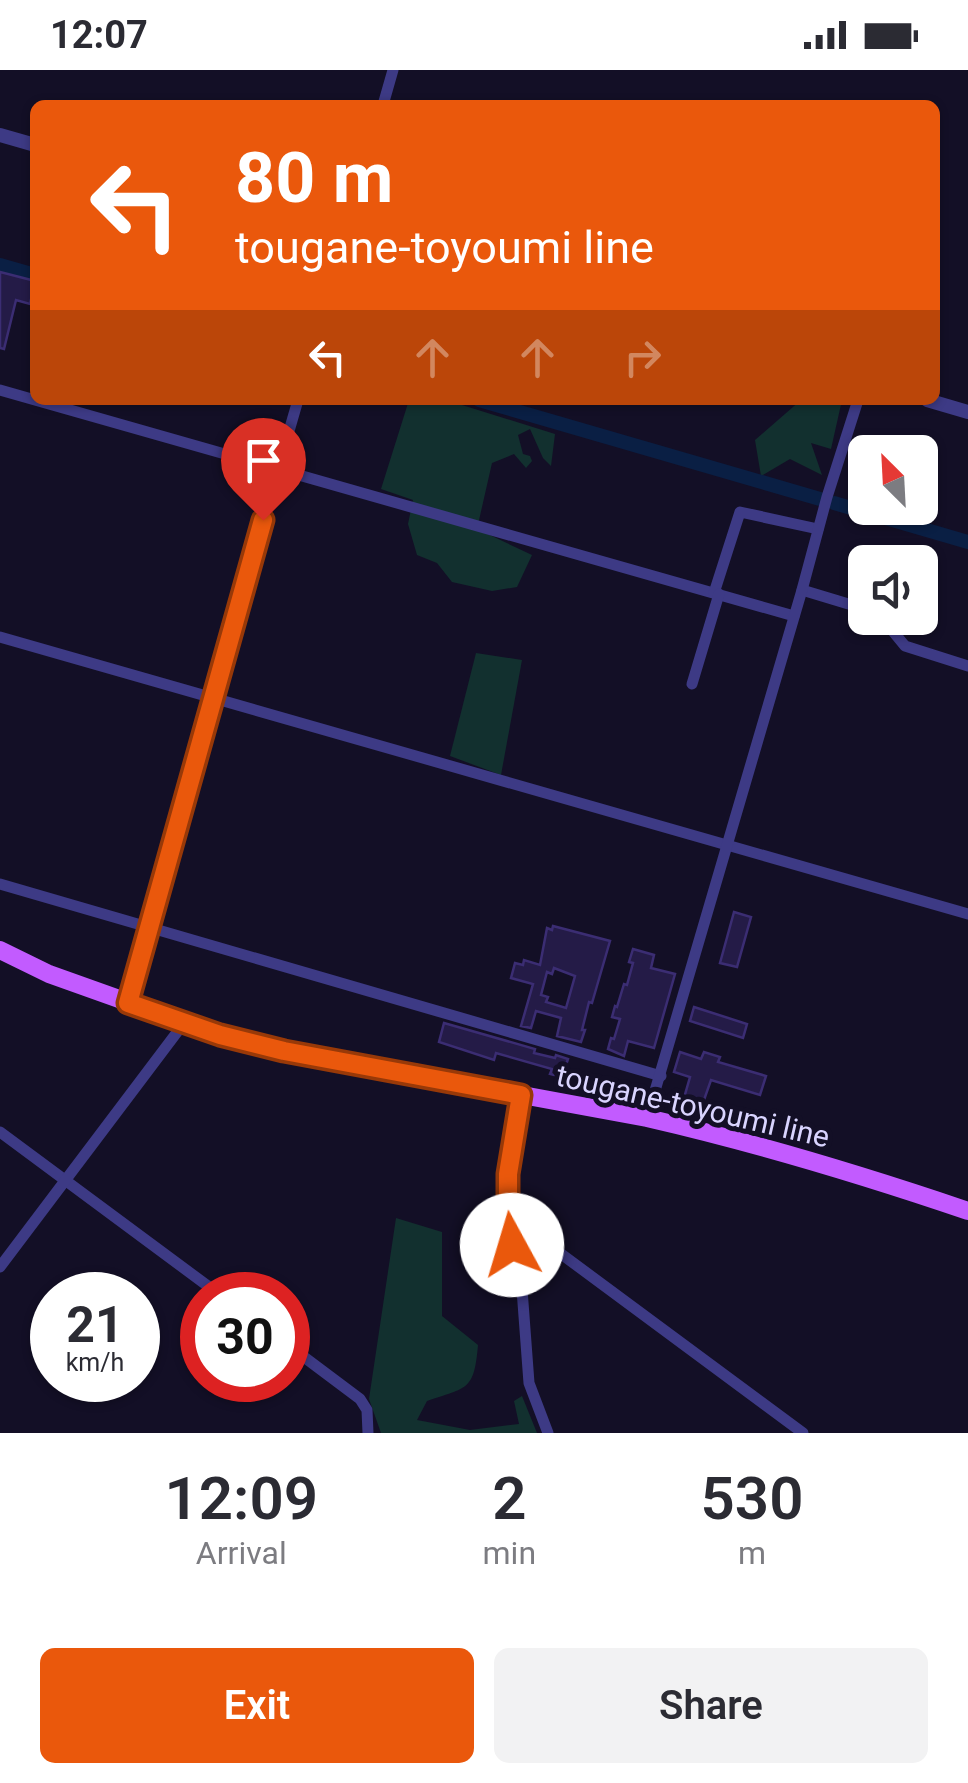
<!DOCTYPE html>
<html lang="en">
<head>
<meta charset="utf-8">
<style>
  body { margin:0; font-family:Roboto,sans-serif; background:#f2f2f3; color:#2b2b33; height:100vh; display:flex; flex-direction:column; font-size:38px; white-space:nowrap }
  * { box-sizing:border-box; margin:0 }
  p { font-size:32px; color:#7c7c81 }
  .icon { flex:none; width:55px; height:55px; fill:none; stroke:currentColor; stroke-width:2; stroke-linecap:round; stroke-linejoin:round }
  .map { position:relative; height:1363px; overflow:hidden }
  .details { display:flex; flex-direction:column; background:#fff; flex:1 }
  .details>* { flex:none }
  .banner { position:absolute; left:30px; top:30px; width:910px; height:305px; border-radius:15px; box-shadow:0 2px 8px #0004; background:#ea580c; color:#fff; overflow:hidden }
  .needle { width:65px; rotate:336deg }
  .fabs { position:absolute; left:848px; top:365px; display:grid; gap:20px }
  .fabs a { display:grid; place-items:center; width:90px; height:90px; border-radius:15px; background:#fff; box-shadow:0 2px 8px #0004; font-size:50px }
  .speed { position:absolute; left:30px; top:1202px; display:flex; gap:20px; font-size:50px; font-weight:700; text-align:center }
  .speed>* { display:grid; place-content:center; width:130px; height:130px; border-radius:50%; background:#fff; box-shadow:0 2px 8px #0004; line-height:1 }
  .speed small { font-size:25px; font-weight:400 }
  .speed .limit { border:15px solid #d22; background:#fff; color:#111 }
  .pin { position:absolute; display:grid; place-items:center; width:85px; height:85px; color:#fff; margin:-102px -42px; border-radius:50% 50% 50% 0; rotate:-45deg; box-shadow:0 0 10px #0007 }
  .pin .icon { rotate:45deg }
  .me { position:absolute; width:110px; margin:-55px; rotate:354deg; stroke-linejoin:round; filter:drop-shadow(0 0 8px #0008) }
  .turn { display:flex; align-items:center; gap:35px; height:210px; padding:0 40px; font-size:45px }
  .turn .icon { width:130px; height:130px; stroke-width:2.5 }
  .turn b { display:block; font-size:70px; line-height:85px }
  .lanes { display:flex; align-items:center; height:95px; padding:0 40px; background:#0003; justify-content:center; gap:50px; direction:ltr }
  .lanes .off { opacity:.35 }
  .eta { display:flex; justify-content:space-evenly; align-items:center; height:170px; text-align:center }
  .eta b { font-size:60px; font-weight:600; line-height:70px }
  .primary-button { display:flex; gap:20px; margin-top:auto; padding:20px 40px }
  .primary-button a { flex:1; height:115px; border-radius:15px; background:#ea580c; color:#fff; font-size:40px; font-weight:600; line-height:115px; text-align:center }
  .primary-button a+a { background:#f2f2f3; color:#2b2b33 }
  .status { display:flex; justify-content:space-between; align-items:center; height:70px; padding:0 50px; background:#fff; direction:ltr }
  .status svg { height:28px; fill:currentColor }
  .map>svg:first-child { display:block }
  .green { fill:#12302f }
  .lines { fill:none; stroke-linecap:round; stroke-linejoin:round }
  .canal { stroke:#0a1f44; stroke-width:14 }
  .building { fill:#241b47; stroke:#3b2d73; stroke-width:2.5; fill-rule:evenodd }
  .minor { stroke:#3d3a85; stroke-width:11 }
  .tertiary { stroke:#3d3a85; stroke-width:14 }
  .primary { stroke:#c25bff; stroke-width:18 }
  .route-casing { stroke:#983908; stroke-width:25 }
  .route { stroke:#ea580c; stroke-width:18 }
  .labels { text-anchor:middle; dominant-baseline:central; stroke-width:10; stroke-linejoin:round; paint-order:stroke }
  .street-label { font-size:30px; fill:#d9d4ff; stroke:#130f26 }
</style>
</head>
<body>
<div class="status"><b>12:07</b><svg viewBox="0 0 49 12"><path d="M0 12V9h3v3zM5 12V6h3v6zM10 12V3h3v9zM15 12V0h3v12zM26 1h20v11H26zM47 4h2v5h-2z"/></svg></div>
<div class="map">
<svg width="968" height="1363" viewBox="0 0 968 1363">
  <rect width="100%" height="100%" fill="#130f26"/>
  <g class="green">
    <path d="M409,330H446L555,364L551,396L543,388L530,359L518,365L523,384L530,386L532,391L526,398L514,384L492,393L477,459L532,485L517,517L492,521L452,512L437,493L417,485L408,454L413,430L381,419Z"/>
    <path d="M801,330H842L831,379L811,373L822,405L790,389L761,406L755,370Z"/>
    <path d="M476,583L522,590L501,705L450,686Z"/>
    <path d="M396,1148L442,1162V1246L478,1275C474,1321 468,1317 427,1331L417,1350L470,1360L519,1354L514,1331L522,1326L537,1363H381L369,1329Z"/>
  </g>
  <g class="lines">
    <g class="canal">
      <path d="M0,195L35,205"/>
      <path d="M479,330L820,429"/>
      <path d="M834,433L968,472"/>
    </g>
  </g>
  <g class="building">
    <path d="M0,202L35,211L30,234L16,230L4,279L0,278Z"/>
    <path d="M734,842L751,847L737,897L720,893Z"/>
    <path d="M553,856L610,871L592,933L589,932L582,960H585L581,972L557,966L561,948L536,941L531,958L521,956L533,914L511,908L515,893L523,895L524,890L540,895L547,858L552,860ZM554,898L575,906L566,938L546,932L548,927L541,925L547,902L552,904Z"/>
    <path d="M633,879L654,885L651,898L675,904L654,978L628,971L624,986L608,979L611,968L614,969L620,949L612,947L615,936L617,937L624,914L627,915L633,893L629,892Z"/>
    <path d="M694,937L747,954L743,968L690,951Z"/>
    <path d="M444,953L535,979L534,983L555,988L556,985L568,989L562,1007L550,1004L552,999L496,983L494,990L439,972Z"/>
    <path d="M680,982L701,989L704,982L720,987L718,992L766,1006L760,1025L711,1010L698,1047L680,1042L690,1007L674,1002Z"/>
  </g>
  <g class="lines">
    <g class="minor">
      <path d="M383,35L393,0"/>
      <path d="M0,320L794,546"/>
      <path d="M802,520L865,539"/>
      <path d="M714,523L740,442L818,459"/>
      <path d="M882,548L905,576L968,596"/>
      <path d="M0,567L968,844"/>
      <path d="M692,614L719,524"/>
      <path d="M0,814L661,1006"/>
      <path d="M129,933L212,627L298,330"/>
      <path d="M521,1025L508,1104L507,1139L513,1175L521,1206L529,1313L548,1363"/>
      <path d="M647,1048L802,520L827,427L858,330"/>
      <path d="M0,1062L220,1225"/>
      <path d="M508,1147L541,1169L803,1363"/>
      <path d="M0,1197L184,953"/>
      <path d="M288,1275L360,1329L367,1340L368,1363"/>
    </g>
    <g class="tertiary">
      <path d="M0,65L35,75"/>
      <path d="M927,330L968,342"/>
    </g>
    <path class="primary" d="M0,880L49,904L220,965L284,981L647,1048C756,1073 862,1105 968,1141"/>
  </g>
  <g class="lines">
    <g class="route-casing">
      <path id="route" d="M263,450L128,933L220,965L284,981L521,1025L508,1104V1139L512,1175"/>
    </g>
    <use href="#route" class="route"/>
  </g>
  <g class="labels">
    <g class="street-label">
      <text transform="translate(693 1036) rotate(13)">tougane-toyoumi line</text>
    </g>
  </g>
</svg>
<div class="fabs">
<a><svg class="needle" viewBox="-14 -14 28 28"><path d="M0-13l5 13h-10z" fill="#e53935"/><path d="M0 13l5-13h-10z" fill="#7c7c81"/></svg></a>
<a><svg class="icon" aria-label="sound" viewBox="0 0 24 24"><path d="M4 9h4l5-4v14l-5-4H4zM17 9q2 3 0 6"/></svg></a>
</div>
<div class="speed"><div>21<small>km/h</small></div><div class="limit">30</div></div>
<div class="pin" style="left:263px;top:450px;background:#d93025"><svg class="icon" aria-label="arrive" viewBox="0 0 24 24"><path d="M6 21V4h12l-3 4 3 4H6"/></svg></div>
<svg class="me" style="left:512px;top:1175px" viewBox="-20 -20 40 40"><circle r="19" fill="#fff"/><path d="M0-13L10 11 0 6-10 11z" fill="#ea580c"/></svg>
<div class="banner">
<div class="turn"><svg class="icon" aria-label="left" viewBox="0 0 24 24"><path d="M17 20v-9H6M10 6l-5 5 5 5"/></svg><div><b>80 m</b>tougane-toyoumi line</div></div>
<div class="lanes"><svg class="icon" aria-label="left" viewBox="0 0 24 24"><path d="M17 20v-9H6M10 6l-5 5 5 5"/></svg><svg class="icon off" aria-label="ahead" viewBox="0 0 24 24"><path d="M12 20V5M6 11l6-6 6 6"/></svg><svg class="icon off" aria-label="ahead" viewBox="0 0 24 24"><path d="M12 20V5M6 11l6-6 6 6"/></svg><svg class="icon off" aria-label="right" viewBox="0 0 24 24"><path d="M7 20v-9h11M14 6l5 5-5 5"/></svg></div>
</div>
</div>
<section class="details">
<div class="eta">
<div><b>12:09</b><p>Arrival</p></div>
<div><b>2</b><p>min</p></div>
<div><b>530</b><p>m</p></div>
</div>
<div class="primary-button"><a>Exit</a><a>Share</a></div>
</section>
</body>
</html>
